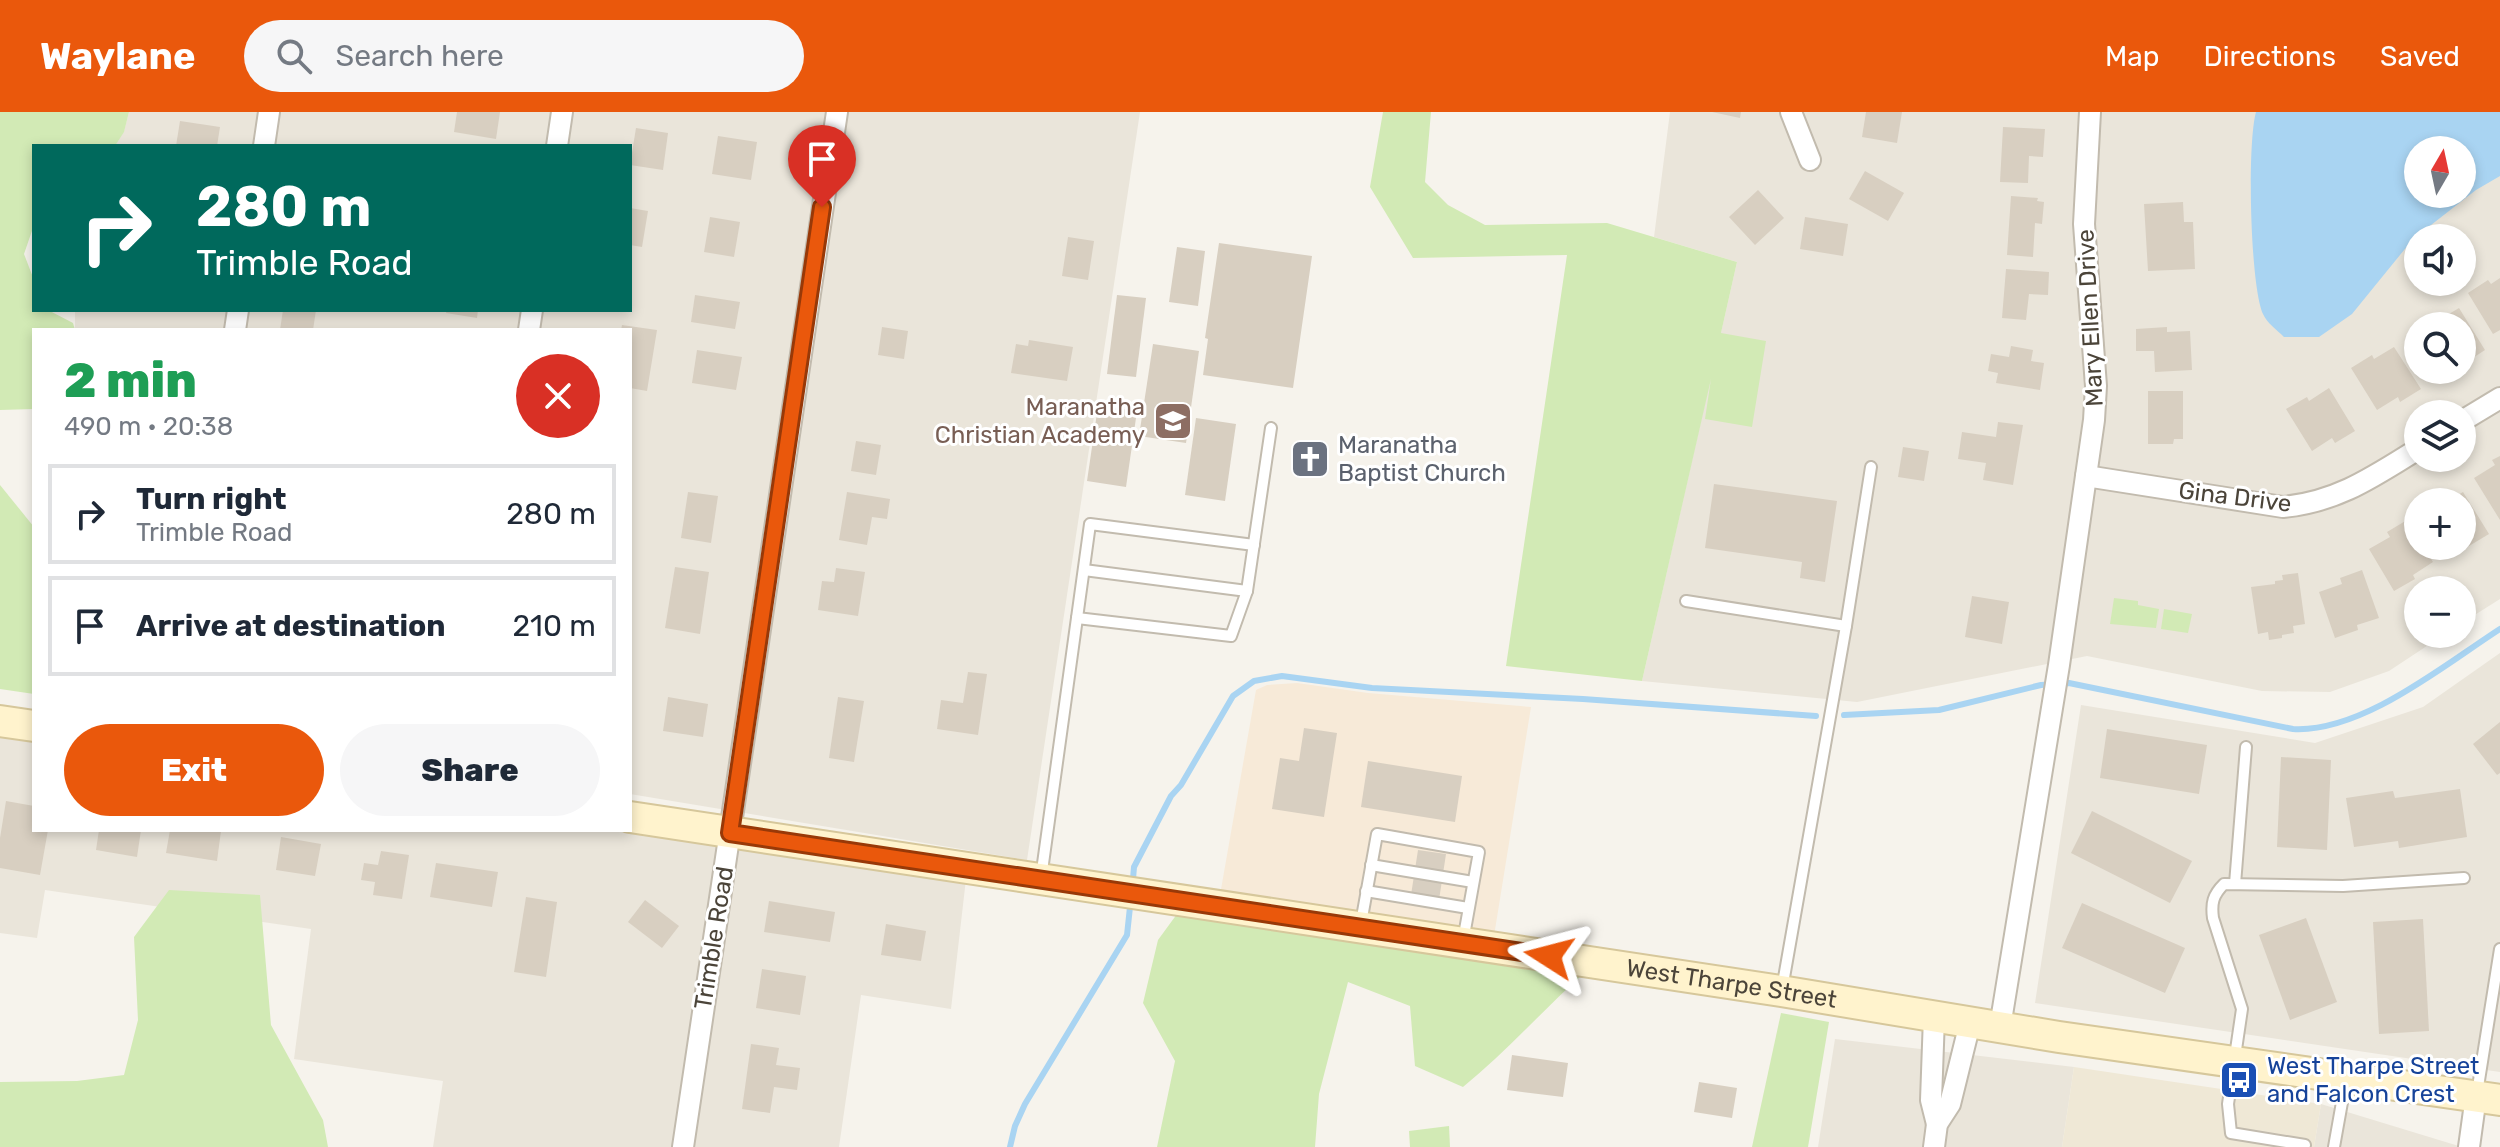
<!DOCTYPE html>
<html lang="en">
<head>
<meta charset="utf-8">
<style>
  body { margin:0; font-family:Rubik,sans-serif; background:#f6f6f7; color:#1f2937; height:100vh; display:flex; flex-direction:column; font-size:30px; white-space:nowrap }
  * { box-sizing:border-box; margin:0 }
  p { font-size:26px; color:#747a83 }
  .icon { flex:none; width:44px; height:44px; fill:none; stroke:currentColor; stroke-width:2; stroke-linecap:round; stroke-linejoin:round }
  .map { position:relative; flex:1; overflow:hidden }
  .details { position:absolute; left:32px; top:216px; width:600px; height:504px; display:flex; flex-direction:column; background:#fff; border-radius:0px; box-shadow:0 4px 12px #0003 }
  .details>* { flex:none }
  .hud { position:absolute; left:32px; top:32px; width:600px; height:168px; border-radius:0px; box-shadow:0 4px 12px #0003; background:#00695c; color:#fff; overflow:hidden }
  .needle { width:52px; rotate:9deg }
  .buttons { position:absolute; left:2404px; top:24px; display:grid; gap:16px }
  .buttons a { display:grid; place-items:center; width:72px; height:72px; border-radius:50%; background:#fff; box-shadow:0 4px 12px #0003; font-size:40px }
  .pin { position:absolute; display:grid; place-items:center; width:68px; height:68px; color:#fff; margin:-82px -34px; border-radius:50% 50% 50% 0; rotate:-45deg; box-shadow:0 0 8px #0007 }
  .pin .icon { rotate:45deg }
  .me { position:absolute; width:88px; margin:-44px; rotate:279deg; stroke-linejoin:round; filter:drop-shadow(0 0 6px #0008) }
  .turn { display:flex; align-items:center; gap:28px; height:168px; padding:0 32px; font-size:36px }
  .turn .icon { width:104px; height:104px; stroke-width:2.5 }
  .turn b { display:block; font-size:56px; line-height:68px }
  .round { display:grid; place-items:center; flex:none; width:84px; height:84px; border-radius:42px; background:#f6f6f7 }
  .head { display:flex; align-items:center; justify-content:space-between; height:136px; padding:0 32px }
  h1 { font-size:48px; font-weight:800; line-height:60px; color:#1e9e55 }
  .action { display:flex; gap:16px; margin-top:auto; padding:16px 32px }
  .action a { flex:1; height:92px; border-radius:48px; background:#ea580c; color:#fff; font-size:32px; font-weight:800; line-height:92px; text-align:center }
  .action a+a { background:#f6f6f7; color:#1f2937 }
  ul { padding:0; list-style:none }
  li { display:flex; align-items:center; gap:24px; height:100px; margin:0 16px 12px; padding:0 16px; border:4px solid #e0e1e3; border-radius:0px }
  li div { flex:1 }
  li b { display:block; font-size:30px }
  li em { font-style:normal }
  header { display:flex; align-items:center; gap:48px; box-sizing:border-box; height:112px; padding:0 40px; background:#ea580c; color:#fff }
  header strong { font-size:38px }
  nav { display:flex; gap:44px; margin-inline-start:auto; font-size:28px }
  .search { width:560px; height:72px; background:#f6f6f7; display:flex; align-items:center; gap:20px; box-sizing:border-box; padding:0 28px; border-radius:44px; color:#747a83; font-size:30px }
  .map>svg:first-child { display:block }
  .residential { fill:#eae5da; fill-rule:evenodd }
  .commercial { fill:#f7ead8 }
  .education { fill:#efe8d6 }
  .green { fill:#d2eab5 }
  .water { fill:#a9d4f2; fill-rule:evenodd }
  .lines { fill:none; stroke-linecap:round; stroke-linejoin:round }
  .stream { stroke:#a9d4f2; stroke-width:6 }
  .building { fill:#d8cfc1 }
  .service-casing { stroke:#c2bbae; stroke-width:14 }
  .minor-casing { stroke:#c2bbae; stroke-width:24 }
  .secondary-casing { stroke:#d6c79b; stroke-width:34 }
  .service { stroke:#fff; stroke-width:10 }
  .minor { stroke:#fff; stroke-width:20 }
  .secondary { stroke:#fff3cd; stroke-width:30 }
  .route-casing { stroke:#983908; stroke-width:20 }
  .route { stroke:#ea580c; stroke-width:14 }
  .labels { text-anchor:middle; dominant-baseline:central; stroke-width:6; stroke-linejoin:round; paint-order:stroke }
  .street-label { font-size:24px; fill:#4b4439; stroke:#fff }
  .education-label { font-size:24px; fill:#785e54; stroke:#fff; text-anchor:end }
  .worship-label { font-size:24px; fill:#5b616d; stroke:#fff; text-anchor:start }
  .transit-label { font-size:24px; fill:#164399; stroke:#fff; text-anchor:start }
</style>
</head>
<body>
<header>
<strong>Waylane</strong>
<div class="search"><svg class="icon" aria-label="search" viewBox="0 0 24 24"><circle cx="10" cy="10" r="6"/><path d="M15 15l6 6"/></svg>Search here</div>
<nav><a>Map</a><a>Directions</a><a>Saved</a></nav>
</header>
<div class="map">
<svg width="2500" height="1035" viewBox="0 0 2500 1035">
  <rect width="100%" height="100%" fill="#f6f3ec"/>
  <g class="residential">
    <path d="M129,0H1140L1027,748L630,682V218H75V198H630V34H115L124,19Z"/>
    <path d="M1670,0H2500V487L2462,511V478H2418V522H2445L2389,559L2330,580L2262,579L2087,544L1857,590L1642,569L1737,150L1654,125ZM2418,38H2462V82H2418ZM2418,126H2462V170H2418ZM2418,214H2462V258H2418ZM2418,302H2462V346H2418ZM2418,390H2462V434H2418Z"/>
    <path d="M2500,541V960L2035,891L2081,593L2315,631L2423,595Z"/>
    <path d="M0,620L34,625V718H630L966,767L951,897L861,883L839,1035H433L443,969L294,947L311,817L45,778L37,826L0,821Z"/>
    <path d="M1835,927L2074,955L2062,1035H1818Z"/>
    <path d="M2321,992L2462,1035H2314Z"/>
  </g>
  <path class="commercial" d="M1297,571L1368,581L1531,595L1494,824L1220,783L1256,578L1267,573Z"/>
  <path class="education" d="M2074,955L2321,992L2314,1035H2062Z"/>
  <g class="green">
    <path d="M0,0H129L124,20L115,34H34V113L24,142L34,168V198H48L73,211L75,218H34V297L0,298Z"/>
    <path d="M1383,0H1431L1425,70L1448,93L1485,113L1607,111L1737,150L1721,221L1766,229L1752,315L1705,307L1711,267L1642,569L1506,554L1567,143L1413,146L1370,75Z"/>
    <path d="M0,373L34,415V582L0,577Z"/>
    <path d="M2114,486L2138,489V493L2159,497L2156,516L2110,512Z"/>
    <path d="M2164,497L2192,502L2188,521L2161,517Z"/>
    <path d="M169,778L260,783L271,913L323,1008L328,1035H0V970L77,969L124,963L138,908L134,825Z"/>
    <path d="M1177,802L1581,864C1540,901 1505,941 1463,975L1415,954L1410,894L1348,870L1319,982L1315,1035H1157L1175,949L1143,891L1158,828Z"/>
    <path d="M1781,901L1829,910L1808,1035H1752Z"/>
    <path d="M1449,1014L1450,1035H1410L1409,1019Z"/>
  </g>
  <path class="water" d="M2256,0H2500V64L2476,78L2413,127L2352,202L2319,225H2284C2277,218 2267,211 2263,202C2250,173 2247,32 2256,0ZM2418,38H2462V82H2418Z"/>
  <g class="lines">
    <g class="stream">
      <path d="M1844,603L1939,598L2041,573L2069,571L2293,617C2362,621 2444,553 2500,517"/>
      <path d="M1133,767L1134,755L1171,684L1181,673L1233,584L1254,569L1282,564L1372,576L1583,587L1816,604"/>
      <path d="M1010,1035L1015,1014L1025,992L1127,823L1130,795"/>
    </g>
  </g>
  <g class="building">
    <path d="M457,0H500L496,27L454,20Z"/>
    <path d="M1712,0H1741L1740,6Z"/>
    <path d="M1866,0H1902L1897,31L1862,25Z"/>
    <path d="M180,9L220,15L217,34H176Z"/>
    <path d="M2003,15L2045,17L2043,45L2029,44L2028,71L2000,70Z"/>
    <path d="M636,16L668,21L663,58L630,53Z"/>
    <path d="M718,24L757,30L751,68L712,62Z"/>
    <path d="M1865,59L1904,81L1888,109L1849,87Z"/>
    <path d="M1758,78L1784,106L1755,133L1729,105Z"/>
    <path d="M2011,84L2038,86L2037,89L2044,90L2042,112L2035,111L2033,145L2007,143Z"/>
    <path d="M2183,90L2184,110H2193L2195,157L2148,159L2144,92Z"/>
    <path d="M630,96L648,99L642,135L630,133Z"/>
    <path d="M710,105L740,110L734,145L704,140Z"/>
    <path d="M1805,105L1848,112L1843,144L1800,137Z"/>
    <path d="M1068,125L1094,129L1088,168L1062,164Z"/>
    <path d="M1219,131L1312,144L1293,276L1203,263L1208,227L1205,226Z"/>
    <path d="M1177,135L1205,139L1198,194L1169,190Z"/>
    <path d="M2006,157L2049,160L2048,183L2029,182L2026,208L2002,206Z"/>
    <path d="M2500,166V218L2493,222L2468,181L2488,168L2491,172Z"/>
    <path d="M695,183L740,190L735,217L691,210Z"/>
    <path d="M1117,183L1146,186L1136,265L1107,262Z"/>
    <path d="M2459,196L2485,238L2465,251L2462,246V214H2420L2437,204L2439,208Z"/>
    <path d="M283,198H316L313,218H280Z"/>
    <path d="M447,198H478L477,206L446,201Z"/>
    <path d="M622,213L657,218L647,279L630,276V218H621Z"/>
    <path d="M882,215L908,219L904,247L878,243Z"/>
    <path d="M2167,215V220L2190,219L2192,258L2155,260L2154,239H2136V217Z"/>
    <path d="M1029,228L1073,235L1067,269L1011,261L1016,232L1028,234Z"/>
    <path d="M1153,232L1199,239L1186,331L1139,324Z"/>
    <path d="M2011,234L2033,238L2031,249L2044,251L2040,278L1996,271L1998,261L1988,259L1991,242L2009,245Z"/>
    <path d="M2394,235L2421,277L2400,290L2398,285L2377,298L2351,256L2372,243L2374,247Z"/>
    <path d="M697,238L742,245L736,278L692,271Z"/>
    <path d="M2329,276L2355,319L2335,331L2332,326L2312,339L2286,297L2307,285L2309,289Z"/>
    <path d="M2148,279H2183V327H2174L2173,332H2148Z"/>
    <path d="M1098,294L1137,299L1126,375L1087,369Z"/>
    <path d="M1196,306L1236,312L1225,389L1185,383Z"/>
    <path d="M1998,310L2023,313L2013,373L1983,368L1986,351L1958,347L1962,320L1996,325Z"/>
    <path d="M856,329L881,333L876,363L851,359Z"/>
    <path d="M1903,335L1929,339L1924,369L1898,365Z"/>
    <path d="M2500,344V408L2474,366L2495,353L2492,348Z"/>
    <path d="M1714,372L1837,389L1825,470L1800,466L1802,450L1705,436Z"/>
    <path d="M688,380L718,384L711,431L681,426Z"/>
    <path d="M847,380L890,387L887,407L872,405L867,433L839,428Z"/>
    <path d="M2463,380L2489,422L2469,434L2466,429L2462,432V390H2446Z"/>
    <path d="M2407,408L2418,426V434H2423L2433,450L2413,463L2415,467L2394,479L2369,437L2390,425L2387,420Z"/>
    <path d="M675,455L709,460L700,522L665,516Z"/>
    <path d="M836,456L865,460L858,504L818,498L822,469L834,470Z"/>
    <path d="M2362,458L2379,506L2357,513L2358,518L2335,526L2319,480L2342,472L2340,466Z"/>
    <path d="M2298,461L2305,512L2293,514L2294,521L2282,523V526L2269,528L2268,520L2258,522L2251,475L2275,472V469L2283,468L2282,463Z"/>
    <path d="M1972,484L2009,490L2002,532L1965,525Z"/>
    <path d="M968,560L987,562L978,623L937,617L941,588L963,591Z"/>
    <path d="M668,585L708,592L703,625L663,619Z"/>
    <path d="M838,585L864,589L854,650L829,646Z"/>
    <path d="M2500,610V661L2497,663L2473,632Z"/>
    <path d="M1304,616L1337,621L1324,705L1272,697L1280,646L1299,649Z"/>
    <path d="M2107,617L2207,633L2199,682L2100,666Z"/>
    <path d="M2281,645L2331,648L2327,738L2277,735Z"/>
    <path d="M1368,649L1462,664L1455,710L1361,695Z"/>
    <path d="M2460,677L2467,725L2399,736L2398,729L2354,735L2346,686L2393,679L2395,686Z"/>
    <path d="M6,689L34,694V718H48L40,763L0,756V726Z"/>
    <path d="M2092,699L2192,749L2170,791L2071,741Z"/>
    <path d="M99,718H141L137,745L96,738Z"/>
    <path d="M170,718L221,719L217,749L166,741Z"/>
    <path d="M281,725L321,732L315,764L276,758Z"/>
    <path d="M1418,738L1446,742L1439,788L1411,783Z"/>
    <path d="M381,739L409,743L402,787L373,783L375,770L361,768L364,751L378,753Z"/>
    <path d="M436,751L498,760L492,795L430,785Z"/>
    <path d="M526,785L557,790L546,865L514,860Z"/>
    <path d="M645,788L679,814L662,836L628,810Z"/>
    <path d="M769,789L835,800L830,830L764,820Z"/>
    <path d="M2082,791L2185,836L2165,881L2062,836Z"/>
    <path d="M2306,806L2337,890L2290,908L2259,823Z"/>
    <path d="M2423,807L2429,919L2379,922L2373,810Z"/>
    <path d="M886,812L926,819L921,849L881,843Z"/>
    <path d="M762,857L806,864L800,903L756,896Z"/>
    <path d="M751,932L779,936L776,953L800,956L797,978L774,975L770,1001L742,997Z"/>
    <path d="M1512,943L1568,951L1563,985L1507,978Z"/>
    <path d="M1699,970L1737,976L1732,1006L1694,1000Z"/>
  </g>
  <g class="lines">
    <g class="service-casing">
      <g id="service">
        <path d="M1084,458L1247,479"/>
        <path d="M1686,489L1846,514"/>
        <path d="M1077,506L1231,524L1247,479L1271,316"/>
        <path d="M1371,753L1473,770"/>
        <path d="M1041,766L1090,412L1254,433"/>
        <path d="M2235,772L2246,635"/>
        <path d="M1366,779L1468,796"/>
        <path d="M1361,811L1377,722L1479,740L1463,829"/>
        <path d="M1782,877L1846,514L1871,355"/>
        <path d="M2477,981L2500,837"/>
        <path d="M2305,1033L2231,1021L2228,992L2242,897L2213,806C2211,791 2213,783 2224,772L2343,774L2464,766"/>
        <path d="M2334,1035L2346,968"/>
      </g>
    </g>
    <g class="minor-casing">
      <g id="minor">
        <path d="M1791,0L1810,48"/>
        <path d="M264,34L269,0"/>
        <path d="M557,34L562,0"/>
        <path d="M235,218L238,198"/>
        <path d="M529,218L532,198"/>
        <path d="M2462,309L2500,286"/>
        <path d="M2086,364L2283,395C2337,390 2373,365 2418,337"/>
        <path d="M1934,905L1931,988L1937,1012"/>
        <path d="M2000,915L2059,553L2094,308L2096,274L2084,112L2090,0"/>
        <path d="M683,1035L837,0"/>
        <path d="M1934,1035L1937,1012L1950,992L1970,911"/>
        <path d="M2469,1035L2476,984"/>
      </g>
    </g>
    <g class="secondary-casing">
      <g id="secondary">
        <path d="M0,609L34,614"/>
        <path id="s1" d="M630,705L1781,879L2059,925L2500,988"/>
      </g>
    </g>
    <use href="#service" class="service"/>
    <use href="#minor" class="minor"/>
    <use href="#secondary" class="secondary"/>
  </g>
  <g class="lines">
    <g class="route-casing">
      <path id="route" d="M822,95L730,721L1549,844"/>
    </g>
    <use href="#route" class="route"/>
  </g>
  <defs>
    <g id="school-square" transform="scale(2)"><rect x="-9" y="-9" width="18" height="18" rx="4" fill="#8d6e63" stroke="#fff"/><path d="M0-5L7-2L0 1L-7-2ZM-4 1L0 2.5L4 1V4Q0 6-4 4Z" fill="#fff"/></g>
    <g id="church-square" transform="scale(2)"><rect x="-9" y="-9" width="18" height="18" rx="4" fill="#6b7280" stroke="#fff"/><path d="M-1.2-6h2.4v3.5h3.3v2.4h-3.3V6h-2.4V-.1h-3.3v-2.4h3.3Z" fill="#fff"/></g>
    <g id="bus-square" transform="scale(2)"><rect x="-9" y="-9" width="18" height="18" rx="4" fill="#1a4fb4" stroke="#fff"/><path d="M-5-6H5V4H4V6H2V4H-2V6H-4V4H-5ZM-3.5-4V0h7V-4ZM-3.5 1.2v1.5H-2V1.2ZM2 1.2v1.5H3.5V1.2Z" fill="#fff"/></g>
  </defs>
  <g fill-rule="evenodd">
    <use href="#school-square" x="1173" y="309"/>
    <use href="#church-square" x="1310" y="347"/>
    <use href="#bus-square" x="2239" y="968"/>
  </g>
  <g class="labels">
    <g class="street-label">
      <text transform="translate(2090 206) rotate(-93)">Mary Ellen Drive</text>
      <text transform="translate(2235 385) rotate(7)">Gina Drive</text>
      <text transform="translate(714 826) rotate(-81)">Trimble Road</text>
      <text stroke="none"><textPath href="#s1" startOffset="1114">West Tharpe Street</textPath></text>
    </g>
    <g class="education-label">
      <text x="1145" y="295">Maranatha<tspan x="1145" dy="28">Christian Academy</tspan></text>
    </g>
    <g class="worship-label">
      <text x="1338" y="333">Maranatha<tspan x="1338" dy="28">Baptist Church</tspan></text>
    </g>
    <g class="transit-label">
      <text x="2267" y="954">West Tharpe Street<tspan x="2267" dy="28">and Falcon Crest</tspan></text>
    </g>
  </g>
</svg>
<div class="buttons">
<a><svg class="needle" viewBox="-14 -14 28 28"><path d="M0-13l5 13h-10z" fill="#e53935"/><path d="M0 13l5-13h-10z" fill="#747a83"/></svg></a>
<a><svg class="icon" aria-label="sound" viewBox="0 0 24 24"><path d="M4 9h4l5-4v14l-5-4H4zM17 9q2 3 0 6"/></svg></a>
<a><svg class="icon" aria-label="search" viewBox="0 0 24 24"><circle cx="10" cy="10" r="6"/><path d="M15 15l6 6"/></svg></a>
<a><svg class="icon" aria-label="layers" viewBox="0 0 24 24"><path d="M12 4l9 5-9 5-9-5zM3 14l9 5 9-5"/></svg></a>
<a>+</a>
<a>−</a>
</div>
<div class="pin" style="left:822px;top:95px;background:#d93025"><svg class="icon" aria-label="arrive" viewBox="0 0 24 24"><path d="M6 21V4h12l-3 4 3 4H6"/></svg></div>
<svg class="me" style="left:1549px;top:844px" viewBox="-20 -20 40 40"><path d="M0-17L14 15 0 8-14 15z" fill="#ea580c" stroke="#fff" stroke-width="4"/></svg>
<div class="hud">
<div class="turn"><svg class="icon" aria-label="right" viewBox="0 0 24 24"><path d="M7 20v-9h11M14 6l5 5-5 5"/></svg><div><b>280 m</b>Trimble Road</div></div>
</div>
<section class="details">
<div class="head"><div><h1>2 min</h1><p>490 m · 20:38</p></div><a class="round" style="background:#d93025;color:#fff"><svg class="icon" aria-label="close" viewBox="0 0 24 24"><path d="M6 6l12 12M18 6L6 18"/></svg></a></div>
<ul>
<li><svg class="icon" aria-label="right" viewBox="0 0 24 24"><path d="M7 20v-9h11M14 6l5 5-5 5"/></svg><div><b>Turn right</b><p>Trimble Road</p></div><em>280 m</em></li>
<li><svg class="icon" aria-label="arrive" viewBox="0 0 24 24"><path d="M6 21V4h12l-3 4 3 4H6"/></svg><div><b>Arrive at destination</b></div><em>210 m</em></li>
</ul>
<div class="action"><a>Exit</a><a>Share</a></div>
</section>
</div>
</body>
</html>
